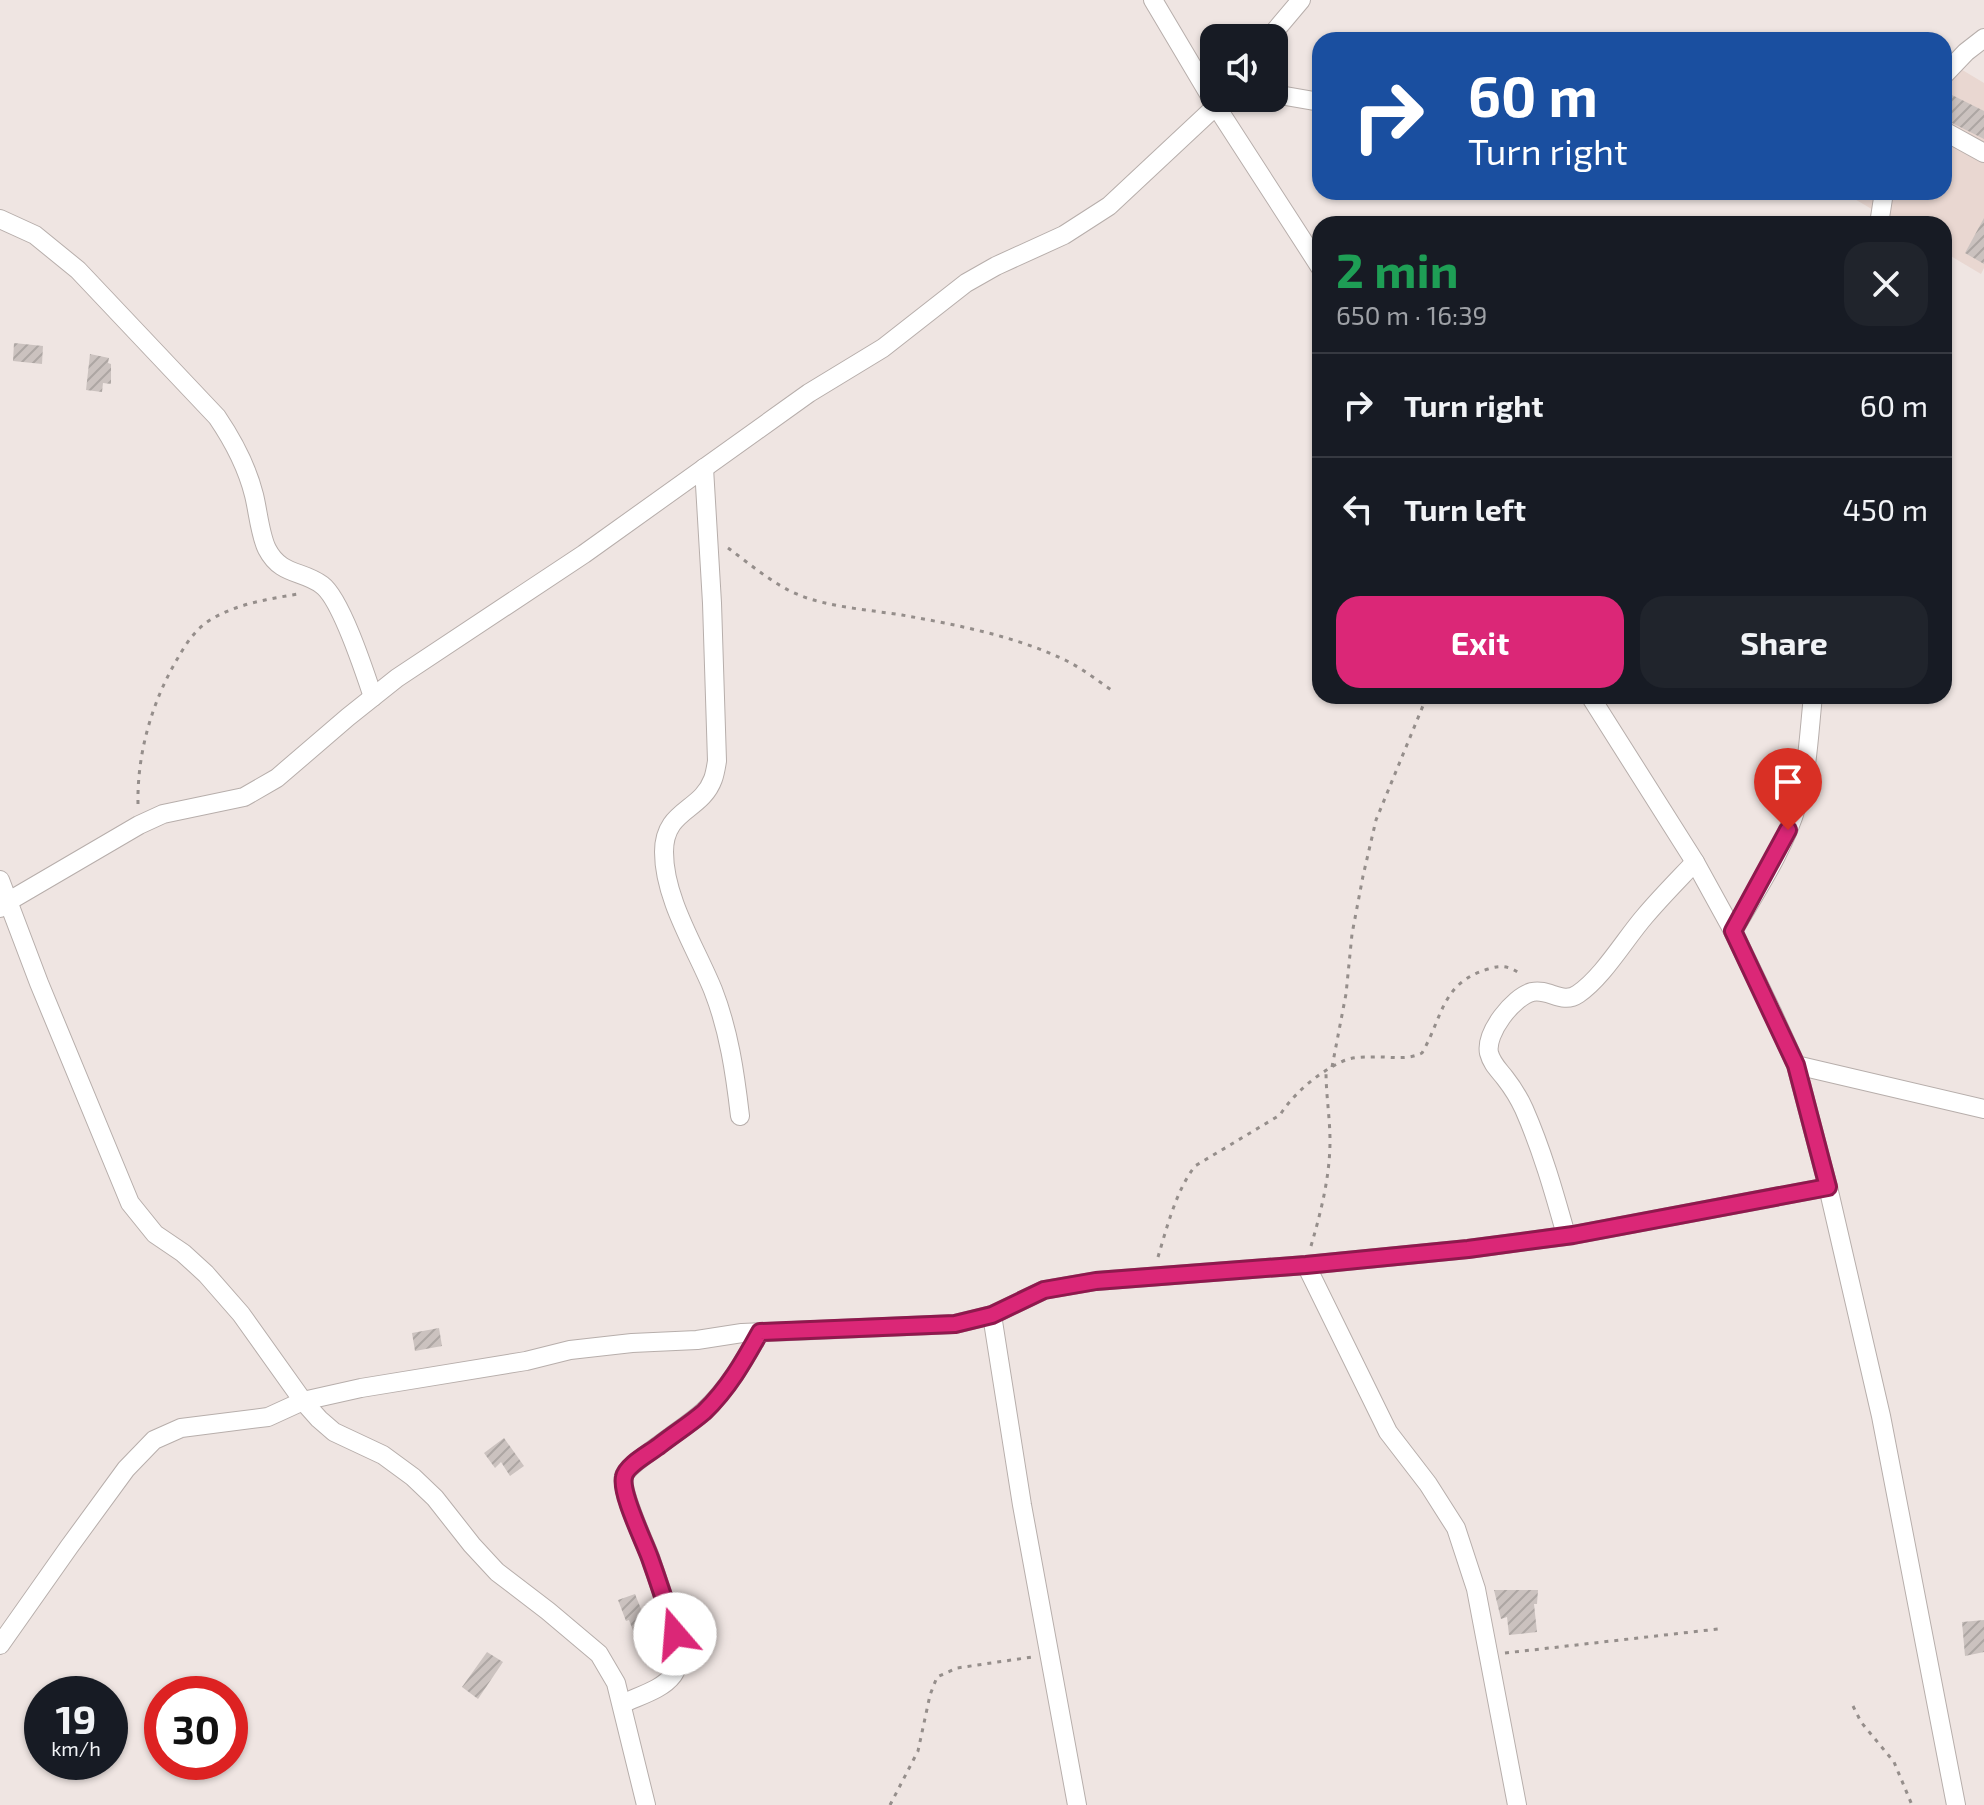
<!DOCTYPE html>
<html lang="en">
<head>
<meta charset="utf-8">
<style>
  body { margin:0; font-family:"Exo 2",sans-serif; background:#20242c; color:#f1f3f6; height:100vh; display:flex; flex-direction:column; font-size:30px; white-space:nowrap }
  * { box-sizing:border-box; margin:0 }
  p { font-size:26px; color:#9ea1a6 }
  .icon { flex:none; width:44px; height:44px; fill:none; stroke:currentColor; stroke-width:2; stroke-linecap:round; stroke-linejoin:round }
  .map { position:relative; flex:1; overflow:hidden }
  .drawer { position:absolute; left:1312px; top:216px; width:640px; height:488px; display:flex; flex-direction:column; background:#171b24; border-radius:24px; box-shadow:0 2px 6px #0004 }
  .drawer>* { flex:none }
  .banner { position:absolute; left:1312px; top:32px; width:640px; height:168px; border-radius:24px; box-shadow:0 2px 6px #0004; background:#1a4fa0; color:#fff; overflow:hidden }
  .buttons { position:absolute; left:1200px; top:24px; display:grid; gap:16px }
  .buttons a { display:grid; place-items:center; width:88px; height:88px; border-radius:16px; background:#171b24; box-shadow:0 2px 6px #0004; font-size:40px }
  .speed { position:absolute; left:24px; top:1676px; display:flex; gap:16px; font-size:40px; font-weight:700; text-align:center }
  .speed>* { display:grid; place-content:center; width:104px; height:104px; border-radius:50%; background:#171b24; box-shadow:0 2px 6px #0004; line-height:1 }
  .speed small { font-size:20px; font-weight:400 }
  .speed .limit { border:12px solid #d22; background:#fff; color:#111 }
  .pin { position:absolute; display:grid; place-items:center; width:68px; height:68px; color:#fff; margin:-82px -34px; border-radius:50% 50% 50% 0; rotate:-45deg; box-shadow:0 0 8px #0007 }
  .pin .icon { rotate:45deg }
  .me { position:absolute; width:88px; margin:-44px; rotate:342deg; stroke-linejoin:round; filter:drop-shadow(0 0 6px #0008) }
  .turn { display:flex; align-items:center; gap:28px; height:168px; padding:0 24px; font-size:36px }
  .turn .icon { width:104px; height:104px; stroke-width:2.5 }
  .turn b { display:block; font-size:56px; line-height:68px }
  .round { display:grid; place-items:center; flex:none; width:84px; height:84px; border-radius:24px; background:#20242c }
  .headline { display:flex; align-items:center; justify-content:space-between; height:136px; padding:0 24px }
  h1 { font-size:48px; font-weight:700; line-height:60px; color:#1e9e55 }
  .button { display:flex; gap:16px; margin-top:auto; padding:16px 24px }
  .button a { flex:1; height:92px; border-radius:24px; background:#db2777; color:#fff; font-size:32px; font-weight:700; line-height:92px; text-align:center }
  .button a+a { background:#20242c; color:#f1f3f6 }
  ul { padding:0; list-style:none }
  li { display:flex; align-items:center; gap:24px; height:104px; padding:0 24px; border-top:2px solid #363941 }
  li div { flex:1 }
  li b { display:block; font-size:30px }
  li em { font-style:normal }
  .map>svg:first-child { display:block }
  .built { fill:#e9d7d1 }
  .building { fill:url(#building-hatch) }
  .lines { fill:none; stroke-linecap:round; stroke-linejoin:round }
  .minor-casing { stroke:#b7aeab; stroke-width:20 }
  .path { stroke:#958e8b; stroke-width:3; stroke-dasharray:4 6; stroke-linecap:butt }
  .minor { stroke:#fff; stroke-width:18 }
  .route-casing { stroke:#8e194d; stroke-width:20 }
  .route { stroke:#db2777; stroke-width:14 }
</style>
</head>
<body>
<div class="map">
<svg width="1984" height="1805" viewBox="0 0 1984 1805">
  <defs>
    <pattern id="building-hatch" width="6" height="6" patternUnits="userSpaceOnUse" patternTransform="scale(2)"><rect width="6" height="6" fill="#cbc2bf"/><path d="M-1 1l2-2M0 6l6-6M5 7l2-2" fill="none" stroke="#ada6a3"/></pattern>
  </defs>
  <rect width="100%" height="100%" fill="#efe5e2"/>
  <path class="built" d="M1944,59L1984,83V268L1981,274L1944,252V224H1897L1853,198L1857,192H1944Z"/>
  <g class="building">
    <path d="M1944,91L1984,111V139L1944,119Z"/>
    <path d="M1984,218V264L1965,253Z"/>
    <path d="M14,343L43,346L42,364L13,361Z"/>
    <path d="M90,354L109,358L108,363L111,364V384L103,383L102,392L86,390Z"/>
    <path d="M439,1328L442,1346L415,1351L412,1333Z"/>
    <path d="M504,1438L524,1466L510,1476L501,1462L495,1468L484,1453Z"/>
    <path d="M1494,1590H1538L1537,1604H1534L1537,1632L1509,1635L1507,1617L1501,1619Z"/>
    <path d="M635,1594L643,1614L639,1616L642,1615L657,1655L644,1660L629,1620L626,1621L618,1600Z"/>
    <path d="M1984,1620V1652L1965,1656L1962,1622Z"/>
    <path d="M487,1652L503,1662L478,1699L462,1687Z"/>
  </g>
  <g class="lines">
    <g class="minor-casing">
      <g id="minor">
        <path d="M1153,0L1216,106L1320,267"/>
        <path d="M1269,38L1301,0"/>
        <path d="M1944,75L1966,52L1984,38"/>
        <path d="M1274,94L1320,102"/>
        <path d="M1944,131L1984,153"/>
        <path d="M0,219L35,235L78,270L217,417C234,442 247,467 254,495C258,511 260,535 267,549C281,576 302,570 322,585C341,599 365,673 373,697"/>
        <path d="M1879,224L1884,192"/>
        <path d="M704,468L712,603L717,761C716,767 715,774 713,779C701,812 664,809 664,852C664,899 696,948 713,990C729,1031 735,1073 740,1116"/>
        <path d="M1590,696L1695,862L1733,931L1772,1012L1796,1065L1828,1187L1881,1416L1956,1805"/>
        <path d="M0,880L39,983L130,1203L155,1234L183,1253L206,1274L241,1314L303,1401L319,1419L334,1432L383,1455L413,1477L435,1498L472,1545L497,1572L548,1611L599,1654L616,1683L646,1805"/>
        <path d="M0,908L9,901L139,825L163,814L244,797L277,778L348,717L397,678L584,554L809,393L883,348L966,283L996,266L1064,235L1109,206L1216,106L1222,98"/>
        <path d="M1733,931C1756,891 1784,850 1797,805C1808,771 1809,732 1813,696"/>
        <path d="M1796,1065L1984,1109"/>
        <path d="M1566,1235C1554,1192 1542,1150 1524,1109C1519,1098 1512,1087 1505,1078C1498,1069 1492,1064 1489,1053C1485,1033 1513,997 1532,992C1549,988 1562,1005 1578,994C1603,977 1625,939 1645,916C1661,897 1678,880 1695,862"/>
        <path d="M1306,1265L1388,1432L1428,1484L1456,1528L1476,1589L1517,1805"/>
        <path d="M992,1315L1022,1505L1077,1805"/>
        <path d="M0,1645L69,1547L126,1469L154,1440L181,1428L268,1417L303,1401L361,1388L526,1361L570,1350L632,1343L697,1340L742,1333L955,1324L992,1315L1044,1290L1096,1281L1306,1265L1468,1249L1573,1235L1828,1187"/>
        <path d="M622,1704C638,1696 662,1690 673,1675C678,1668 679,1659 680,1650C671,1619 661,1588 650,1557C644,1541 620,1491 624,1476C625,1468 661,1444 670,1437C681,1429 693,1421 704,1411C728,1389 744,1361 760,1332"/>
      </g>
    </g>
    <g class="path">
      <path d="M728,548C750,564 774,585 799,595C828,607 870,610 902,615C957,625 1016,636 1067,661C1083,669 1098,681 1113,691"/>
      <path d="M138,804C137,755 151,705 175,663C184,647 194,630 210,620C236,604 268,599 298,594"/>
      <path d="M1332,1067L1346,994L1352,934L1363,876L1376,820L1427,696"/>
      <path d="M1311,1246C1321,1212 1330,1176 1330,1141C1330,1118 1326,1095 1326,1072"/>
      <path d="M1158,1257C1167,1227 1176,1191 1195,1166L1280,1115C1294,1093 1318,1073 1341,1062C1351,1057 1362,1057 1372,1057C1390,1056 1405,1061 1422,1053C1443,1017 1441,983 1488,969C1502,964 1511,967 1522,975"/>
      <path d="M1505,1653L1718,1629"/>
      <path d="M1853,1706L1861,1722L1894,1762L1912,1805"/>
      <path d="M890,1805L918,1751L930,1695L937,1677L957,1668L1032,1657"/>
    </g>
    <use href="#minor" class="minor"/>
  </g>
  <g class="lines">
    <g class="route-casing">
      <path id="route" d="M675,1634C667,1608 659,1583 650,1558C644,1541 620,1493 624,1477C626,1465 650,1453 660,1445C674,1434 690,1424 704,1412C728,1389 744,1361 760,1332L955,1324L992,1315L1044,1290L1096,1281L1306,1265L1468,1249L1573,1235L1828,1187L1796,1065L1733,931L1788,830"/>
    </g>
    <use href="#route" class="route"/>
  </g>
</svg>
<div class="buttons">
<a><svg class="icon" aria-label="sound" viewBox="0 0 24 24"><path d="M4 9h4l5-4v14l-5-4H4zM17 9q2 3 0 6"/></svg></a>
</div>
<div class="speed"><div>19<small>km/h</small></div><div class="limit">30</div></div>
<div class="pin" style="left:1788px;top:830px;background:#d93025"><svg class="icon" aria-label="arrive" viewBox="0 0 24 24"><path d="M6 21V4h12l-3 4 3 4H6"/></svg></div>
<svg class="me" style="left:675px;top:1634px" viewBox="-20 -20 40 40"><circle r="19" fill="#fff"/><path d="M0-13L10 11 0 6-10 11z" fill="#db2777"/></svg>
<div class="banner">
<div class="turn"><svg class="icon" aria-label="right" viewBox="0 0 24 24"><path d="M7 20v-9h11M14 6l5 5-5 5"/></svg><div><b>60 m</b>Turn right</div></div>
</div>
<section class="drawer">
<div class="headline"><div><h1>2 min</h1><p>650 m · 16:39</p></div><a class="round"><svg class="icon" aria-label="close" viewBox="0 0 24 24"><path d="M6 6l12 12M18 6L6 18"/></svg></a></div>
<ul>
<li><svg class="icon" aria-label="right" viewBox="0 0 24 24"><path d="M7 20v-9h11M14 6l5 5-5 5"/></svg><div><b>Turn right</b></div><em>60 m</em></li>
<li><svg class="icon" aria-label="left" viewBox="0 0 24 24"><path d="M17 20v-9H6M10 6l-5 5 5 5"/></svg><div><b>Turn left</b></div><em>450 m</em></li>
</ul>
<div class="button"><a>Exit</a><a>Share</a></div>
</section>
</div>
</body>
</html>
